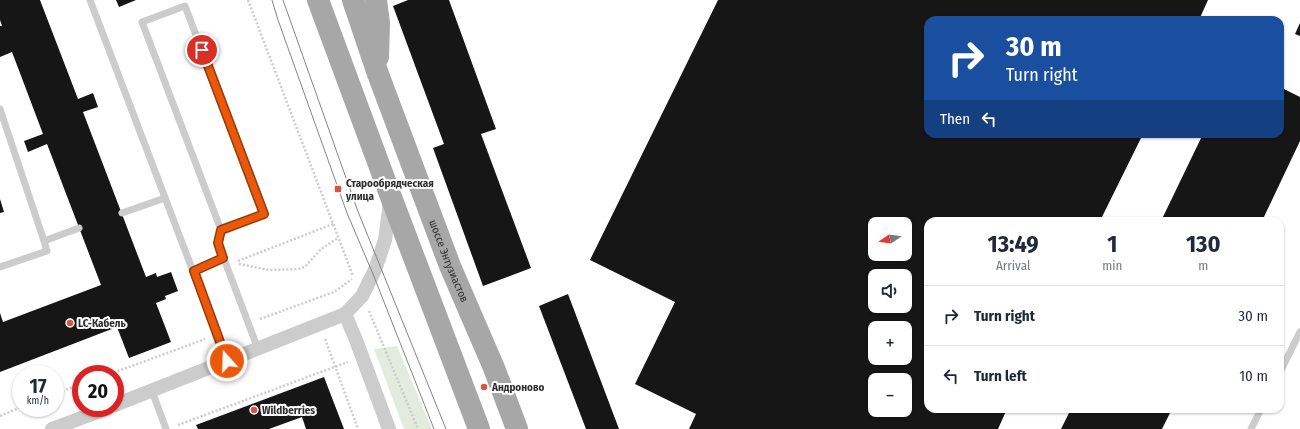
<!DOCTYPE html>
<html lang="en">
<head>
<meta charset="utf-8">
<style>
  body { margin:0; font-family:"Fira Sans Condensed",sans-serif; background:#f6f6f7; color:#1f2937; height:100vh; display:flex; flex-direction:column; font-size:15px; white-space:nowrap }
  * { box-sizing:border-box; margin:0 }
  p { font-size:13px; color:#747a83 }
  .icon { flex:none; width:22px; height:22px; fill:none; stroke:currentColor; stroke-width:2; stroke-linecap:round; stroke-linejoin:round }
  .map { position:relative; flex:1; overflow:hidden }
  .panel { position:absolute; left:924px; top:217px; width:360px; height:196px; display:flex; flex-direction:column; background:#fff; border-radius:12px; box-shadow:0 1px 3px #0004 }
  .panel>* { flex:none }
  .hud { position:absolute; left:924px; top:16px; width:360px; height:122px; border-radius:12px; box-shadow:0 1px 3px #0004; background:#1a4fa0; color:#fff; overflow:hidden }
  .needle { width:26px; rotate:257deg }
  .controls { position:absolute; left:868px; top:217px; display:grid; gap:8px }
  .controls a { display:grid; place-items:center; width:44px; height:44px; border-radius:8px; background:#fff; box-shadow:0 1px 3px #0004; font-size:20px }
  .speed { position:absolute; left:12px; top:365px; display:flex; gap:8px; font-size:20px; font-weight:700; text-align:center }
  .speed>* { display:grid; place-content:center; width:52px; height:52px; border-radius:50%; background:#fff; box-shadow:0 1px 3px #0004; line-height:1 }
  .speed small { font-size:10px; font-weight:400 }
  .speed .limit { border:6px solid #d22; background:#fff; color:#111 }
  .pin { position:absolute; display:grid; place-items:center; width:34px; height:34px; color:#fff; margin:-17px; border:2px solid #fff; border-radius:50%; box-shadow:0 1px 4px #0007 }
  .me { position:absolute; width:44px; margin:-22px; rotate:340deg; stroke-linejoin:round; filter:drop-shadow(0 0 3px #0008) }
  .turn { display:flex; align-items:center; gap:14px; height:84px; padding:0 16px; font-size:18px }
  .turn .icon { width:52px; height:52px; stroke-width:2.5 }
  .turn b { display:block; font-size:28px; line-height:34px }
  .then { display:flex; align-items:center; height:38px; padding:0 16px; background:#0003; gap:8px; font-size:15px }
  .eta { display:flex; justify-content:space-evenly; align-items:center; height:68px; text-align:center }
  .eta b { font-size:24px; font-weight:700; line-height:28px }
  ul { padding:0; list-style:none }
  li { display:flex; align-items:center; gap:12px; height:60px; padding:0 16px; border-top:1px solid #e0e1e3 }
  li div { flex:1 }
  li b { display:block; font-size:15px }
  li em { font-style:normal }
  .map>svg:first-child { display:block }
  .green { fill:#e2ebde }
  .building { fill:#161616; fill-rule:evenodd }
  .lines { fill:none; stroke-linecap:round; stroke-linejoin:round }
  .path { stroke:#ccc; stroke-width:2.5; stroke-dasharray:2 2; stroke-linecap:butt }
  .lane { stroke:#ccc; stroke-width:7 }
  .street { stroke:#ccc; stroke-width:14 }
  .primary { stroke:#a7a7a7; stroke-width:22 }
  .tram { stroke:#848484; stroke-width:1 }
  .route-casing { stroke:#983908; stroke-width:10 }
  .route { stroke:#ea580c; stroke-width:7 }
  .poi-dot { fill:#d55642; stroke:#fff; stroke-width:1.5 }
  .labels { text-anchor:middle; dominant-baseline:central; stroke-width:4; stroke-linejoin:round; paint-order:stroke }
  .poi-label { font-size:11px; font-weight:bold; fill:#2f2f2f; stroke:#fff; text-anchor:start }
  .street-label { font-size:11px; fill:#2f2f2f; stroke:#fff }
</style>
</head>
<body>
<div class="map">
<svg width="1300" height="429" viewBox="0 0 1300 429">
  <rect width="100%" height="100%" fill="#fff"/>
  <path class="green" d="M397,346L432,429H404L374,349Z"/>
  <g class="building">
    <path d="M0,0H40L78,99L93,93L98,107L83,112L146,277L156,273L157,277L171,272L178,291L165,296L166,299L156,303L171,342L129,358L117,327L0,372V313L3,322L101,285L47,144L28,152L24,141L43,134L12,52L0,57V26H2L0,20Z"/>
    <path d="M116,0H136L119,7Z"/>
    <path d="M408,0H449L496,129L481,134L531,268L483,286L433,148L444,144L393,6Z"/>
    <path d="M718,0H1208L1199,20H928V134H1143L1100,221H928V409H1007L998,429H689L696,414L635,384L675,302L590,260ZM875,224H905V254H875ZM875,276H905V306H875ZM875,328H905V358H875ZM875,380H905V410H875Z"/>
    <path d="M1300,23V36L1295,34Z"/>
    <path d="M1280,87L1300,97V141L1262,221H1161L1203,134H1280Z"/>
    <path d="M0,199L4,212L0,213Z"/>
    <path d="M568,294L619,429H586L539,306Z"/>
    <path d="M324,377L344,429H306L302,417L269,429H198L196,425Z"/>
    <path d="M1071,409H1172L1162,429H1061Z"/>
  </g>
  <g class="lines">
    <g class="path">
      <path d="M248,0L353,276"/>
      <path d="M238,261L333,224"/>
      <path d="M239,264L269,270L298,269L305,267L321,249L338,238"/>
      <path d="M369,311L418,429"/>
      <path d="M260,319L334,292L352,279"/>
      <path d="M325,339L358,429"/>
      <path d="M110,374L205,339"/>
      <path d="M55,394L81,384"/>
      <path d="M0,416L21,407"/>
      <path d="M178,425L348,362"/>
    </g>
    <g class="lane">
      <path d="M90,0L227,361"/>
      <path d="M0,109L44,241L79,228"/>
      <path d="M122,213L165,198"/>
      <path d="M221,230L264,214L185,6L142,22L221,230L218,243L258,349"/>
      <path d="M0,267L47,251L44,241"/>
      <path d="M194,271L223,258"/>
      <path d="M1280,372L1300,332"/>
      <path d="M152,391L166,429"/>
      <path d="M1251,429L1261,409"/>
    </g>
    <g class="street">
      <path d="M345,314L356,340L389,429"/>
      <path d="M115,405L345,314L362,296L375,270L385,240L390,202"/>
      <path d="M52,429L108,408"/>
    </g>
    <g class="primary">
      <path d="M318,0L391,197L479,429"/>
      <path id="s1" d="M353,0L378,74L450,266L494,368L517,429"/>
      <path d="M376,0L379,23L378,57"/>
    </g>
    <g class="tram">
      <path d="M272,0L278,20L347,213L373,274L434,429"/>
      <path d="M283,0L357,209L446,429"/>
    </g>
  </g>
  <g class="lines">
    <g class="route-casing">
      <path id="route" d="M202,50L264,214L221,230L218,243L223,258L194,271L227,361"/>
    </g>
    <use href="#route" class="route"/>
  </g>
  <g class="poi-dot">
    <rect x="334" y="185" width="8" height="8" rx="2"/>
    <circle cx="70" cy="323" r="4"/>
    <circle cx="484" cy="387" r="4"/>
    <circle cx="254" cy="410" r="4"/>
  </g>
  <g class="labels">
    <g class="poi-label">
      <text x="346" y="183">Старообрядческая<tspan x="346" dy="13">улица</tspan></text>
      <text x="78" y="323">LC-Кабель</text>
      <text x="492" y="387">Андроново</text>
      <text x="262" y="410">Wildberries</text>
    </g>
    <g class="street-label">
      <text stroke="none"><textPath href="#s1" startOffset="278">шоссе Энтузиастов</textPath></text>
    </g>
  </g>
</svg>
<div class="controls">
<a><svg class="needle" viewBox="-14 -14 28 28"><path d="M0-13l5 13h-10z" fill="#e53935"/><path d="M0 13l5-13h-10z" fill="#747a83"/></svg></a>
<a><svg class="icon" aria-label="sound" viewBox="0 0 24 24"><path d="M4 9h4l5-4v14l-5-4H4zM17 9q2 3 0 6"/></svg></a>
<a>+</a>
<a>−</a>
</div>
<div class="speed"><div>17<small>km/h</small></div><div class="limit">20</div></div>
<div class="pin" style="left:202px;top:50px;background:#d93025"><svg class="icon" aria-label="arrive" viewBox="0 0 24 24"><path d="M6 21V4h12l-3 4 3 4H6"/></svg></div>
<svg class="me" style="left:227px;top:361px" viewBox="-20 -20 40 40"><circle r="17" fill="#ea580c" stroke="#fff" stroke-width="3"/><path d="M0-11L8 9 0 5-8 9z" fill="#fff"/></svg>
<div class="hud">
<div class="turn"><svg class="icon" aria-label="right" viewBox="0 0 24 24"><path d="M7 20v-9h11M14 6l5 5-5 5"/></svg><div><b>30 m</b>Turn right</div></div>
<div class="then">Then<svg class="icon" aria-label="left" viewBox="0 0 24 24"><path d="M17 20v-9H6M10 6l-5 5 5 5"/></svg></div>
</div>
<section class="panel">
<div class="eta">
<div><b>13:49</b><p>Arrival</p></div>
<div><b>1</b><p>min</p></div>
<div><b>130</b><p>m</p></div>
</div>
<ul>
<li><svg class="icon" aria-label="right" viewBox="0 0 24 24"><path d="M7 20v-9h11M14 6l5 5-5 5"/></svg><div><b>Turn right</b></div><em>30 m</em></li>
<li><svg class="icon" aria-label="left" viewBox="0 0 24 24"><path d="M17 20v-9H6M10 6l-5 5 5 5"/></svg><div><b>Turn left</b></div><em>10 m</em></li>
</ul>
</section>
</div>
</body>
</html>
